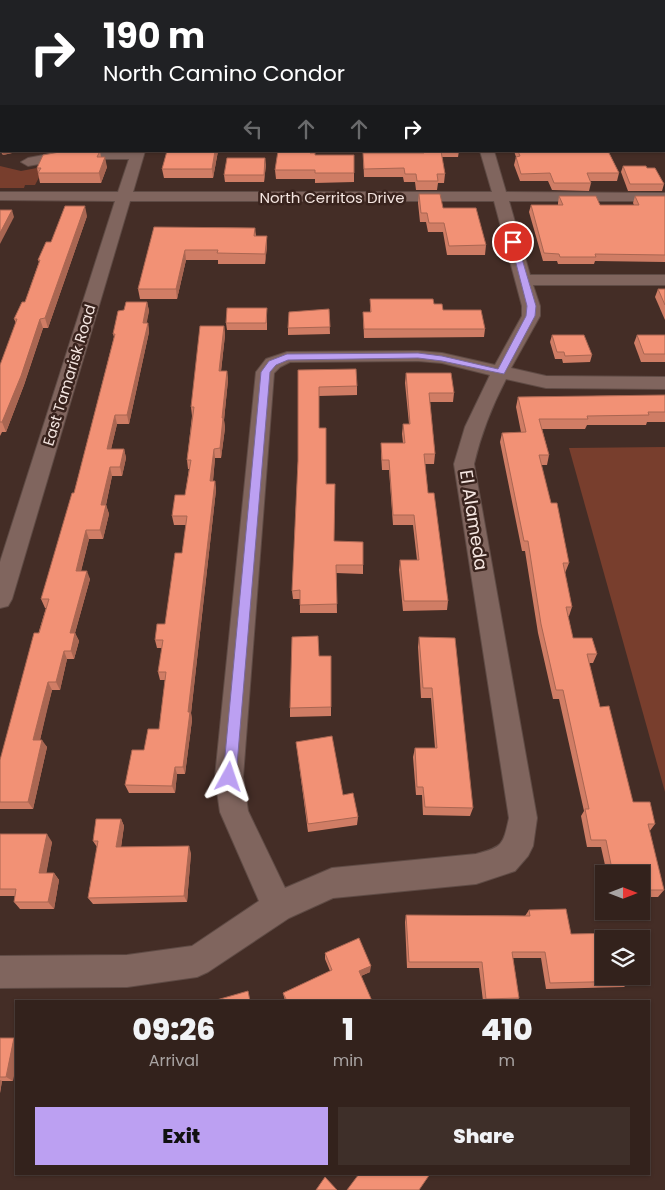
<!DOCTYPE html>
<html lang="en">
<head>
<meta charset="utf-8">
<style>
  body { margin:0; font-family:Poppins,sans-serif; background:#3e2f29; color:#f1f3f6; height:100vh; display:flex; flex-direction:column; font-size:19px; white-space:nowrap }
  * { box-sizing:border-box; margin:0 }
  p { font-size:16px; color:#a9a4a3 }
  .icon { flex:none; width:28px; height:28px; fill:none; stroke:currentColor; stroke-width:2; stroke-linecap:round; stroke-linejoin:round }
  .map { position:relative; flex:1; overflow:hidden }
  .sheet { position:absolute; left:15px; top:1000px; width:635px; height:175px; display:flex; flex-direction:column; background:#33221c; border-radius:0px; box-shadow:0 1px 4px #0004,0 0 0 1px #4e3f3b }
  .sheet>* { flex:none }
  .banner { position:absolute; left:0px; top:0px; width:665px; height:152px; box-shadow:0 1px 4px #0004,0 0 0 1px #4e3f3b; background:#202124; color:#fff; overflow:hidden }
  .needle { width:32px; rotate:90deg }
  .fabs { position:absolute; left:595px; top:865px; display:grid; gap:10px }
  .fabs a { display:grid; place-items:center; width:55px; height:55px; border-radius:0px; background:#33221c; box-shadow:0 1px 4px #0004,0 0 0 1px #4e3f3b; font-size:25px }
  .pin { position:absolute; display:grid; place-items:center; width:42px; height:42px; color:#fff; margin:-21px; border:2px solid #fff; border-radius:50%; box-shadow:0 1px 5px #0007 }
  .me { position:absolute; width:55px; margin:-28px; rotate:5deg; stroke-linejoin:round; filter:drop-shadow(0 0 4px #0008) }
  .turn { display:flex; align-items:center; gap:18px; height:105px; padding:0 20px; font-size:22px }
  .turn .icon { width:65px; height:65px; stroke-width:2.5 }
  .turn b { display:block; font-size:35px; line-height:42px }
  .lanes { display:flex; align-items:center; height:48px; padding:0 20px; background:#0003; justify-content:center; gap:25px; direction:ltr }
  .lanes .off { opacity:.35 }
  .eta { display:flex; justify-content:space-evenly; align-items:center; height:85px; text-align:center }
  .eta b { font-size:30px; font-weight:800; line-height:35px }
  .cta { display:flex; gap:10px; margin-top:auto; padding:10px 20px }
  .cta a { flex:1; height:58px; border-radius:0px; background:#bca0f2; color:#111; font-size:20px; font-weight:800; line-height:58px; text-align:center }
  .cta a+a { background:#3e2f29; color:#f1f3f6 }
  .map>svg:first-child { display:block }
  .green { fill:#783e2d }
  .lines { fill:none; stroke-linecap:round; stroke-linejoin:round }
  .service-casing { stroke:#5f4b45; stroke-width:3 }
  .minor-casing { stroke:#5f4b45; stroke-width:2 }
  .service { fill:#80655e; fill-rule:evenodd }
  .minor { fill:#80655e; fill-rule:evenodd }
  .wall { fill:#d07d65 }
  .shaded-wall { fill:#a96652 }
  .building { fill:#f29175; stroke:#a96652 }
  .route { fill:#bca0f2; stroke:#7a689d }
  .labels { text-anchor:middle; dominant-baseline:central; stroke-width:5; stroke-linejoin:round; paint-order:stroke }
  .far-street-label { font-size:15px; fill:#f4e5e0; stroke:#39231d }
  .street-label { font-size:18px; fill:#f4e5e0; stroke:#39231d }
</style>
</head>
<body>
<div class="map">
<svg width="665" height="1190" viewBox="0 0 665 1190">
  <rect width="100%" height="100%" fill="#442d26"/>
  <g class="green">
    <path d="M0,166L21,171L42,167L43,170L35,185H25L24,188H0Z"/>
    <path d="M665,447V792L569,448Z"/>
  </g>
  <g class="lines">
    <g class="service-casing">
      <rect id="service" x="664" y="145" width="1" height="6"/>
    </g>
    <g class="minor-casing">
      <g id="minor">
        <path d="M182,0H301L181,1Z"/>
        <rect x="439" y="0" width="10" height="1"/>
        <path d="M65,151H145L133,192H492L480,151H494L506,192L665,193V201H509L530,275H665V285H533L540,306V316L511,368L546,376L665,377V389L546,388L506,379C492,406 481,434 474,464L537,818L533,846L528,856L515,871L476,884L333,898L289,918L208,972L197,977L127,987L0,988V956L127,955L192,946L259,901L220,812L215,777L256,372L266,359L287,352L418,351L442,353L495,365L522,316V306L494,201H130L12,599L8,606L0,608V562L115,201L0,200V192H118L129,159H67L28,166L21,162L28,158ZM418,361L442,363L490,375L465,427L454,464L509,818C503,845 503,847 476,854L332,868L285,888L248,811L243,777L274,373L280,367L290,362Z"/>
      </g>
    </g>
    <use href="#service" class="service"/>
    <use href="#minor" class="minor"/>
  </g>
  <g class="wall">
    <path d="M0,0H172L168,1H1V25H0Z"/>
    <path d="M464,0H665V53L664,54L665,138L664,136V1H464Z"/>
    <path d="M0,129H1V151H21L3,155L0,151Z"/>
    <path d="M100,151L101,157L107,167L101,183H40L37,168Z"/>
    <path d="M218,151L213,178H164L162,169Z"/>
    <path d="M421,151H459L458,157H442L445,174L444,183H438L437,190H416L415,182H404L403,177H364L363,153H421Z"/>
    <path d="M514,151H608L619,173L617,181H590L591,183L589,191L552,190L548,181H520L514,165L516,157Z"/>
    <path d="M310,153L315,155H354V182L315,183V179H276L275,170Z"/>
    <path d="M266,164L264,182H225L224,175Z"/>
    <path d="M623,166L647,168L664,184L662,191H628L621,172Z"/>
    <path d="M419,194L443,208L486,245L485,255H447L443,232H428L426,222H420L418,203Z"/>
    <path d="M559,196L600,205H634L633,203L635,196H665V262L595,261L594,264H558L557,261H543L529,212L531,205H558V203Z"/>
    <path d="M87,216L48,328H43L24,385L6,432H2L0,436V365L16,323L14,319L25,302L39,262L38,260L51,242Z"/>
    <path d="M154,227L255,228L256,236L267,246L265,264H218V260H186L177,299H140L138,289Z"/>
    <path d="M658,289H665V320L655,297Z"/>
    <path d="M370,299L434,304L443,310L485,329L484,337L364,338L363,312H370Z"/>
    <path d="M147,302L149,311L146,323H148L149,332L129,424H117L111,449H124L126,458L122,476H112L106,505L109,514L103,539H89L81,571L90,579L75,633L79,641L74,659H67L60,690H52L47,709L40,740L47,747L33,809H0V760L46,608H45L41,599L74,493L114,337L113,334L124,310Z"/>
    <path d="M329,309L330,334L288,335V328Z"/>
    <path d="M267,315V330H227L226,323Z"/>
    <path d="M224,326L225,335L221,371H227L228,380L224,420L225,428L221,458H215L213,481H215L216,490L191,713L192,720L185,774H177L175,793H129L125,785L144,750L159,729L165,680H160L158,672L162,648H157L155,640L165,624L182,553L186,525H174L172,516L185,495L189,469H188L187,460L192,416L191,407Z"/>
    <path d="M552,335L592,355L590,362L563,363L562,359H555L550,342Z"/>
    <path d="M637,335H665V362H641L634,343Z"/>
    <path d="M298,370L357,386V395L319,396V428L334,541L363,565V574L336,573L337,613H300V599H293L292,591L298,461Z"/>
    <path d="M406,373L454,393L453,402H430L435,454L434,464H425L428,493L448,601L447,610L403,611L399,570L400,560H417L413,525H393L389,470H382L381,453V443H403L402,434L403,424H409L405,383Z"/>
    <path d="M665,395V422H647L646,425H587L585,429H542L549,455L547,465H541L551,503L569,563L565,573L572,607L569,616H568L573,638L597,654L593,663H589L600,707L633,802L655,824L649,832L664,890L658,897H641V874H607L601,847H587L581,816L584,811L559,699H553L538,633L525,551H522L500,442L502,433L521,432L516,407L518,397Z"/>
    <path d="M419,637L473,808L470,816L423,815L422,795H416L413,757L415,748H435L431,698H421L418,647Z"/>
    <path d="M319,656H331V716L290,717V708Z"/>
    <path d="M296,742L343,795L358,817L357,825L308,832Z"/>
    <path d="M121,819L124,826L121,847L191,853L187,902L93,904L88,898L97,847L93,841Z"/>
    <path d="M0,834L52,842L46,873H54L59,880L54,909H20L14,902L15,896H0Z"/>
    <path d="M529,910L571,934L630,981L624,987L546,989L541,958H513L519,998L517,1001H483L479,968H407L405,922L406,915L525,916Z"/>
    <path d="M325,953L370,972L361,976L372,1001H285L283,993L330,971L325,959Z"/>
    <path d="M0,1038L13,1081H2L0,1093Z"/>
  </g>
  <g class="shaded-wall">
    <path d="M152,0H172L168,1H152Z"/>
    <path d="M1,85V95L0,96V86Z"/>
    <path d="M2,151H21L3,155Z"/>
    <path d="M215,151H218L213,178L212,169Z"/>
    <path d="M105,157L107,167L101,183L99,173Z"/>
    <path d="M265,158L266,164L264,182V175Z"/>
    <path d="M85,206L87,216L48,328L45,318Z"/>
    <path d="M12,210L14,217L0,244V233Z"/>
    <path d="M267,236V246L265,264V254Z"/>
    <path d="M185,250L186,260L177,299L176,289Z"/>
    <path d="M147,302L149,311L145,332L143,323Z"/>
    <path d="M40,319L43,328L24,385L6,432L2,422Z"/>
    <path d="M148,323L149,332L129,424L127,415Z"/>
    <path d="M224,326L225,335L220,380L219,371Z"/>
    <path d="M227,371L228,380L224,420L225,428L221,458L220,448L222,418Z"/>
    <path d="M115,415L117,424L109,458L107,449Z"/>
    <path d="M124,449L126,458L122,476L120,467Z"/>
    <path d="M214,449L215,458L212,490L210,481Z"/>
    <path d="M110,467L112,476L104,514L101,505Z"/>
    <path d="M215,481L216,490L191,713L192,720L185,774L183,767L188,712Z"/>
    <path d="M106,505L109,514L103,539L100,530Z"/>
    <path d="M86,530L89,539L79,579L76,571Z"/>
    <path d="M87,571L90,579L75,633L79,641L74,659L71,651L70,633Z"/>
    <path d="M64,651L67,659L60,690L56,682Z"/>
    <path d="M48,682L52,690L38,748L33,740Z"/>
    <path d="M42,740L47,747L33,809L28,802Z"/>
    <path d="M175,767L177,774L175,793L172,786Z"/>
    <path d="M121,819L124,826L120,854L116,847Z"/>
    <path d="M47,834L52,842L45,881L39,873Z"/>
    <path d="M189,846L191,853L187,902L184,896Z"/>
    <path d="M54,873L59,880L54,909L48,902Z"/>
    <path d="M371,966L370,972L358,977L359,971Z"/>
    <path d="M14,1038L16,1040V1066L13,1081L6,1077Z"/>
    <path d="M0,1080L2,1081L0,1093Z"/>
  </g>
  <g class="building">
    <path d="M0,0H152L153,1H1V17H0Z"/>
    <rect x="206" y="0" width="219" height="1"/>
    <path d="M467,0H665V48H664L665,55V127L664,125V1H467Z"/>
    <path d="M0,55H1V85L0,86Z"/>
    <path d="M0,129H1V145L0,146Z"/>
    <path d="M65,151H100L97,157H105L99,173H38L41,168H37L43,155Z"/>
    <path d="M167,151H215L212,169H162Z"/>
    <path d="M278,151H310V153H315V155H354V173H315V170H275Z"/>
    <path d="M423,151H441L445,174H437L438,181H417L416,174H405L404,168L364,169L363,153H424Z"/>
    <path d="M518,151H608L619,173H587L591,183H554L550,173L521,174L516,157L520,156Z"/>
    <path d="M227,158H265L264,175H224Z"/>
    <path d="M623,166H646L647,168H655L664,184H630Z"/>
    <path d="M419,194H440L443,208H476L486,245L449,246L444,223H429L427,213H421Z"/>
    <path d="M559,196H596L600,205H639L635,196H665V255L595,254L596,257H560L559,254L544,253L531,205H563Z"/>
    <path d="M65,206H85L45,318L40,319L21,376L2,422H0V365L17,319H14L22,302H25L40,260H38L46,242H51Z"/>
    <path d="M0,210H12L0,233Z"/>
    <path d="M154,227L255,228L254,236H267L265,254L217,253L218,250H185L176,289H138Z"/>
    <path d="M658,289H665V305Z"/>
    <path d="M370,299H433L434,304H442L443,310H481L485,329H364L363,312H371Z"/>
    <path d="M126,302H147L143,323H148L127,415H115L107,449H124L120,467H110L101,505H106L100,530H86L76,571H87L70,633H75L71,651H64L56,682H48L43,701L33,740H42L28,802H0V760L34,633H39L49,599H41L72,493H74L115,334H113L118,311L124,310Z"/>
    <path d="M227,308H267L266,323H226Z"/>
    <path d="M329,309L330,327L288,328L289,312Z"/>
    <path d="M200,326H224L219,371H227L222,418H223L220,448L214,449L210,481H215L188,712H190L183,767H175L172,786L125,785L132,750H144L148,729H159L166,672H158L163,640H155L157,624H165L175,553H182L187,516H172L175,495H185L191,460H187L194,407H191Z"/>
    <path d="M552,335H584L592,355L565,356L564,352H557Z"/>
    <path d="M637,335H665V354H644Z"/>
    <path d="M356,369L357,386L319,387V428H326V484H335L334,541L363,542V565H336L337,604L300,605V590L292,591L298,461V370Z"/>
    <path d="M406,373H451L454,393H429L435,454H424L428,493H434L448,601H404L400,560H419L414,515H393L389,460H382L381,443H405L403,424H410Z"/>
    <path d="M665,395V412H648L649,415L587,416L588,419H539L549,455H539L551,503H557L569,563H563L572,607H566L573,638H592L597,654H587L600,707L609,706L633,802H650L655,824H648L664,890H641V874H613L606,840H591L585,809H589L563,690H556L541,624L528,541H524L502,433L526,432L518,397Z"/>
    <path d="M318,636L319,656H331V707L290,708L292,637Z"/>
    <path d="M419,637L455,638L473,808L425,807L423,787H417L415,748H437L432,688H423Z"/>
    <path d="M332,736L343,795L353,793L358,817L308,824L296,742Z"/>
    <path d="M96,819H121L116,847L189,846L184,896L88,898L98,841H93Z"/>
    <path d="M0,834H47L39,873H54L48,902H14L16,889H0Z"/>
    <path d="M566,909L571,934L619,933L620,939H604V976H628L630,981L550,983L545,952H512L519,998L486,999L482,962H409L406,915L530,916L529,910Z"/>
    <path d="M359,938L371,966L359,971L372,1001H287L283,993L332,970L325,953Z"/>
    <path d="M248,991L250,1001H213Z"/>
    <path d="M0,1038H14L6,1077H0Z"/>
    <path d="M359,1174H430L419,1190H347Z"/>
    <path d="M325,1177L337,1190H316Z"/>
  </g>
  <path class="route" d="M510,240L517,242L536,306L535,316L504,374L442,361L418,358L288,360L276,365L270,372L236,777L234,781L229,783L225,781L223,777L261,372L269,361L287,354L418,353L442,356L498,369L526,316L527,306Z"/>
  <g class="labels">
    <g class="far-street-label">
      <text x="332" y="197">North Cerritos Drive</text>
      <text transform="translate(69 375) rotate(-73)">East Tamarisk Road</text>
    </g>
    <g class="street-label">
      <text transform="translate(474 520) rotate(81)">El Alameda</text>
    </g>
  </g>
</svg>
<div class="fabs">
<a><svg class="needle" viewBox="-14 -14 28 28"><path d="M0-13l5 13h-10z" fill="#e53935"/><path d="M0 13l5-13h-10z" fill="#a9a4a3"/></svg></a>
<a><svg class="icon" aria-label="layers" viewBox="0 0 24 24"><path d="M12 4l9 5-9 5-9-5zM3 14l9 5 9-5"/></svg></a>
</div>
<div class="pin" style="left:513px;top:242px;background:#d93025"><svg class="icon" aria-label="arrive" viewBox="0 0 24 24"><path d="M6 21V4h12l-3 4 3 4H6"/></svg></div>
<svg class="me" style="left:229px;top:777px" viewBox="-20 -20 40 40"><path d="M0-17L14 15 0 8-14 15z" fill="#bca0f2" stroke="#fff" stroke-width="4"/></svg>
<div class="banner">
<div class="turn"><svg class="icon" aria-label="right" viewBox="0 0 24 24"><path d="M7 20v-9h11M14 6l5 5-5 5"/></svg><div><b>190 m</b>North Camino Condor</div></div>
<div class="lanes"><svg class="icon off" aria-label="left" viewBox="0 0 24 24"><path d="M17 20v-9H6M10 6l-5 5 5 5"/></svg><svg class="icon off" aria-label="ahead" viewBox="0 0 24 24"><path d="M12 20V5M6 11l6-6 6 6"/></svg><svg class="icon off" aria-label="ahead" viewBox="0 0 24 24"><path d="M12 20V5M6 11l6-6 6 6"/></svg><svg class="icon" aria-label="right" viewBox="0 0 24 24"><path d="M7 20v-9h11M14 6l5 5-5 5"/></svg></div>
</div>
<section class="sheet">
<div class="eta">
<div><b>09:26</b><p>Arrival</p></div>
<div><b>1</b><p>min</p></div>
<div><b>410</b><p>m</p></div>
</div>
<div class="cta"><a>Exit</a><a>Share</a></div>
</section>
</div>
</body>
</html>
